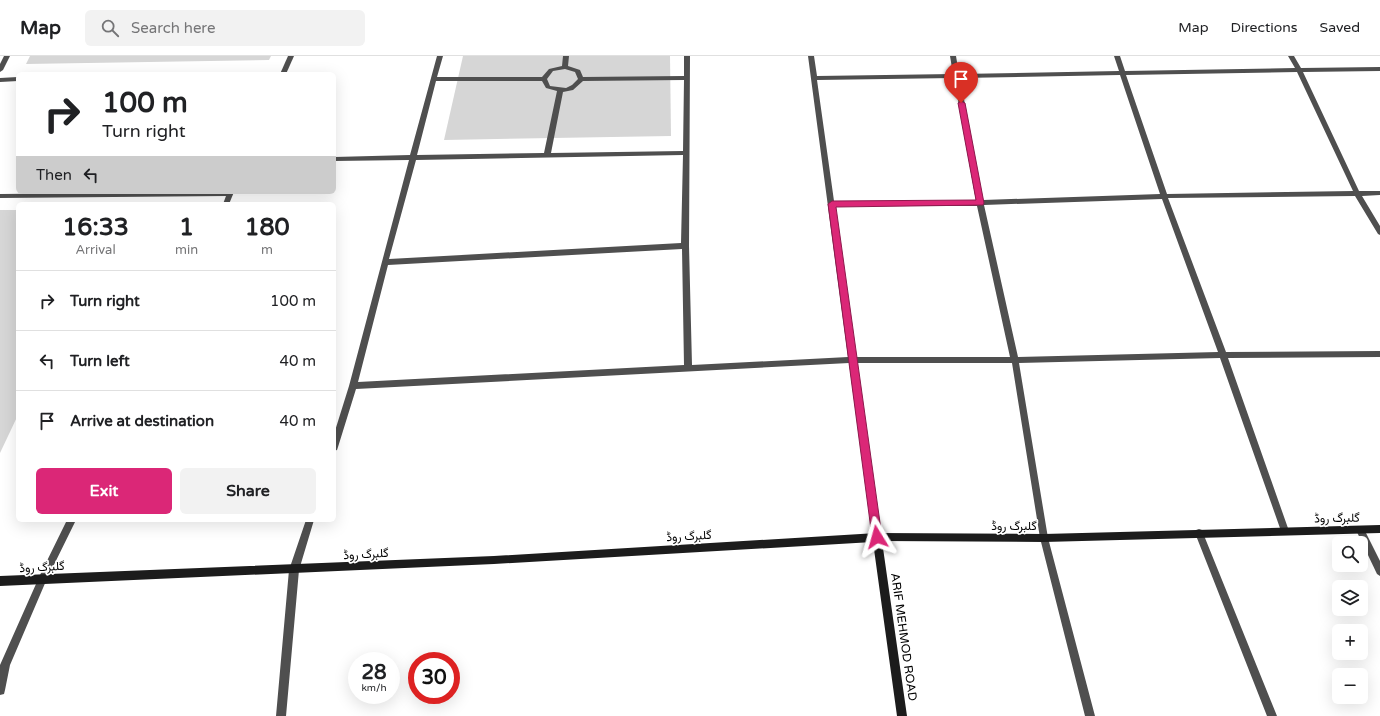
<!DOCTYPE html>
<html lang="en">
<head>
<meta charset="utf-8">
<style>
  body { margin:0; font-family:"Varela Round",Vazirmatn,sans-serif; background:#f2f2f2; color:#202124; height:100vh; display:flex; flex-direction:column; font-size:15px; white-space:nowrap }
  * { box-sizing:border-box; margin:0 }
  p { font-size:13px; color:#757577 }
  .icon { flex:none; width:22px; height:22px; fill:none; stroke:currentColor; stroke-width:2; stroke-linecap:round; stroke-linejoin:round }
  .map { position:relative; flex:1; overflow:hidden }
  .panel { position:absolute; left:16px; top:146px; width:320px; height:320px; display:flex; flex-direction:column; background:#fff; border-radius:6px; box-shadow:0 4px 16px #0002 }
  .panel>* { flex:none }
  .guide { position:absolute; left:16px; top:16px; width:320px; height:122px; border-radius:6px; box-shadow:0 4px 16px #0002; background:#fff; color:#202124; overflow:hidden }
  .controls { position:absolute; left:1332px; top:480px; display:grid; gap:8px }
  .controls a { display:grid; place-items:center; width:36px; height:36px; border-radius:6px; background:#fff; box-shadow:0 4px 16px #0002; font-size:20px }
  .speed { position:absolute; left:348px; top:596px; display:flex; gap:8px; font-size:20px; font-weight:700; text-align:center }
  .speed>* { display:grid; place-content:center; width:52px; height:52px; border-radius:50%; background:#fff; box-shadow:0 4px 16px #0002; line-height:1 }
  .speed small { font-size:10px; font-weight:400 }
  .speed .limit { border:6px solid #d22; background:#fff; color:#111 }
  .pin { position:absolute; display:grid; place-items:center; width:34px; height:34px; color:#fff; margin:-41px -17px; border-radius:50% 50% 50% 0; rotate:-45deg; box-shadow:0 0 4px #0007 }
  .pin .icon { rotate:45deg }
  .me { position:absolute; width:44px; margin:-22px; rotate:352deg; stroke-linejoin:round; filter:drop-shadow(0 0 3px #0008) }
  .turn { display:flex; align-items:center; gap:14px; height:84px; padding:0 20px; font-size:18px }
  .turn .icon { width:52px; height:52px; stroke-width:2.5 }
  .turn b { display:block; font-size:28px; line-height:34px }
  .then { display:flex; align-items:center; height:38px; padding:0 20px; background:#0003; gap:8px; font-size:15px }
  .eta { display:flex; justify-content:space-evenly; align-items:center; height:68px; text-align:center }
  .eta b { font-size:24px; font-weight:700; line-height:28px }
  .action { display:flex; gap:8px; margin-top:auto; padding:8px 20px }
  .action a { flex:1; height:46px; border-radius:6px; background:#db2777; color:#fff; font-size:16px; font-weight:700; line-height:46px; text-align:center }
  .action a+a { background:#f2f2f2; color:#202124 }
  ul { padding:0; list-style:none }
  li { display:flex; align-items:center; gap:12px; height:60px; padding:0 20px; border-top:1px solid #e0e0e0 }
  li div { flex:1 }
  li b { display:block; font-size:15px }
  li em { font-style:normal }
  header { display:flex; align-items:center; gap:24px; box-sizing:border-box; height:56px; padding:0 20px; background:#fff; border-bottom:1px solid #e0e0e0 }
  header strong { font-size:19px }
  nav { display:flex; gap:22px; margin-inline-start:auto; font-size:14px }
  .search { width:280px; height:36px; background:#f2f2f2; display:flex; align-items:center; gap:10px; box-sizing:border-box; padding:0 14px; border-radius:6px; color:#757577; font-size:15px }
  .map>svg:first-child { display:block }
  .green { fill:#d6d6d6 }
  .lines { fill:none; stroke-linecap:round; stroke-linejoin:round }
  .street { fill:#4f4f4f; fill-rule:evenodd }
  .secondary { fill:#1c1c1c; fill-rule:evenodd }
  .route { fill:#db2777; stroke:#8e194d }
  .labels { text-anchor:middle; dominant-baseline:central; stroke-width:3.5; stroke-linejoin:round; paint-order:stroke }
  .street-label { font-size:12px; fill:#000; stroke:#fff }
</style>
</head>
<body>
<header>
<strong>Map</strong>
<div class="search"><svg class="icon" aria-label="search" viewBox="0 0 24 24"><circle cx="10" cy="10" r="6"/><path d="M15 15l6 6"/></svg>Search here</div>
<nav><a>Map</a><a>Directions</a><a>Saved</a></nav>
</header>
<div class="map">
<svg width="1380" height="660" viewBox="0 0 1380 660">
  <rect width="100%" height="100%" fill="#fff"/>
  <g class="green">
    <path d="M30,0H271L269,4L26,8Z"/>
    <path d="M463,0H670L671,80L444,84Z"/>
    <path d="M0,154H18V359L0,397Z"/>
  </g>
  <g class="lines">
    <g class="street">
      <path d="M4,0H10L3,14L0,16V8Z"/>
      <path d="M288,0H294L286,18H280Z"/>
      <path d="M437,0H443L437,21H542L549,13L562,10L563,0H569L568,10L580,14L583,21L684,20V0H690L689,190L692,309L848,301L808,0H814L817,20L953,18L950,0H956L959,18L1119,15L1114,0H1120L1125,15L1295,12L1288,0H1294L1301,12L1380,11V15L1303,16L1359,135H1380V139L1362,140L1380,170V179L1378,178L1355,140L1168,142L1226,296L1380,295V301L1228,302L1289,475L1288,478L1285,479L1282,478L1281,475L1220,302L1019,307L1048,482L1095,660H1085L1040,482L1012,307H857L881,481L880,484L877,485L874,484L873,481L849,307L356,333L338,391L337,394L334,395V378L349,330L409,104L334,105V101L410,99ZM565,13L575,16L578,23L572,29L566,32L550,30L547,23L553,15ZM1297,16L1353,135L1167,138L1126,19ZM1120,19L1160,138L983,144L960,22ZM954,22L976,145H834L817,24ZM684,24L683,95L551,97L563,36L573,34L583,25ZM436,25H542L546,32L557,35L544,97L417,99ZM683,99L681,187L389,203L416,104ZM1162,143L1218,296L1018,301L984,149ZM835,150H977L1010,301H856ZM682,193L684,309L358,326L388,209Z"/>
      <path d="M18,21V25L0,26V22Z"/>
      <path d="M234,136L229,148H223L226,140L0,142V138Z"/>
      <path d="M67,464H76L46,525L10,609L5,634L4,638L0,639V609L40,519Z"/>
      <path d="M306,464H314L299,514L286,660H276L289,514Z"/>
      <path d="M1360,470L1363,471L1380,505V520L1377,518L1356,474L1357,471Z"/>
      <path d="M1199,473L1202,474L1203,477L1277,660H1267L1195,477L1196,474Z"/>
    </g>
    <path class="secondary" d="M1380,469V477L1044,486L882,485L907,660H897L873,486L494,508L0,530V520L494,500L877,477L1044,478Z"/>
  </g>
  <path class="route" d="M961,45L965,47L984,147L983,149L836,151L882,481L880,485L877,486L873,485L872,481L828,148L832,145L976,144L958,47Z"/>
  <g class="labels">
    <g class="street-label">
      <text transform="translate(1337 462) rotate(-1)">گلبرگ روڈ</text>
      <text x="1014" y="470">گلبرگ روڈ</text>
      <text transform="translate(689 480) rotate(-3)">گلبرگ روڈ</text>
      <text transform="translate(366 498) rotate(-3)">گلبرگ روڈ</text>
      <text transform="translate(42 511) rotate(-3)">گلبرگ روڈ</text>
      <text transform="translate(904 581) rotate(82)">ARIF MEHMOD ROAD</text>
    </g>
  </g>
</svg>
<div class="controls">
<a><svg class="icon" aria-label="search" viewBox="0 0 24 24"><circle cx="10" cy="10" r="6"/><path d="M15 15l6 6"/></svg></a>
<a><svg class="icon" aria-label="layers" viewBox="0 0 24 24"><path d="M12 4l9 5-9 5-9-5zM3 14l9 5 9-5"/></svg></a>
<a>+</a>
<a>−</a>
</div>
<div class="speed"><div>28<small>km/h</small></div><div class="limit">30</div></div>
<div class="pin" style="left:961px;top:47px;background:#d93025"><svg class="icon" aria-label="arrive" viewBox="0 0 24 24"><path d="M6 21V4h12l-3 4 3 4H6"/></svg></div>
<svg class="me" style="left:877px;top:481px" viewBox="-20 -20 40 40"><path d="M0-17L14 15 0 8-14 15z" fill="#db2777" stroke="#fff" stroke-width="4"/></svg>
<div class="guide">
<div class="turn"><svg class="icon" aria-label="right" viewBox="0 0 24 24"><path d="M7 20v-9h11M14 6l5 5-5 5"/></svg><div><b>100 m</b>Turn right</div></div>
<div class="then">Then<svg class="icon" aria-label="left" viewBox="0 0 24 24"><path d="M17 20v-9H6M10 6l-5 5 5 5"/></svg></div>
</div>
<section class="panel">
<div class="eta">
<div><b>16:33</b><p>Arrival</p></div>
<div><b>1</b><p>min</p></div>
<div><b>180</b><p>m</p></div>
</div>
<ul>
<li><svg class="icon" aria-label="right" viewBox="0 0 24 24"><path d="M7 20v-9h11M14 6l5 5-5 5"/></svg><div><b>Turn right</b></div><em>100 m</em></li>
<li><svg class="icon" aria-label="left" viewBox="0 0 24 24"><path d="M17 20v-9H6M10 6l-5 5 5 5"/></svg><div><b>Turn left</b></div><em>40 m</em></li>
<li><svg class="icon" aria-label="arrive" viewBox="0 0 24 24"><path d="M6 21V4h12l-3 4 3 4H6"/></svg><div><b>Arrive at destination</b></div><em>40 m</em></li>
</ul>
<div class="action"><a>Exit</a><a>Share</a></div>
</section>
</div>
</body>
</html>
